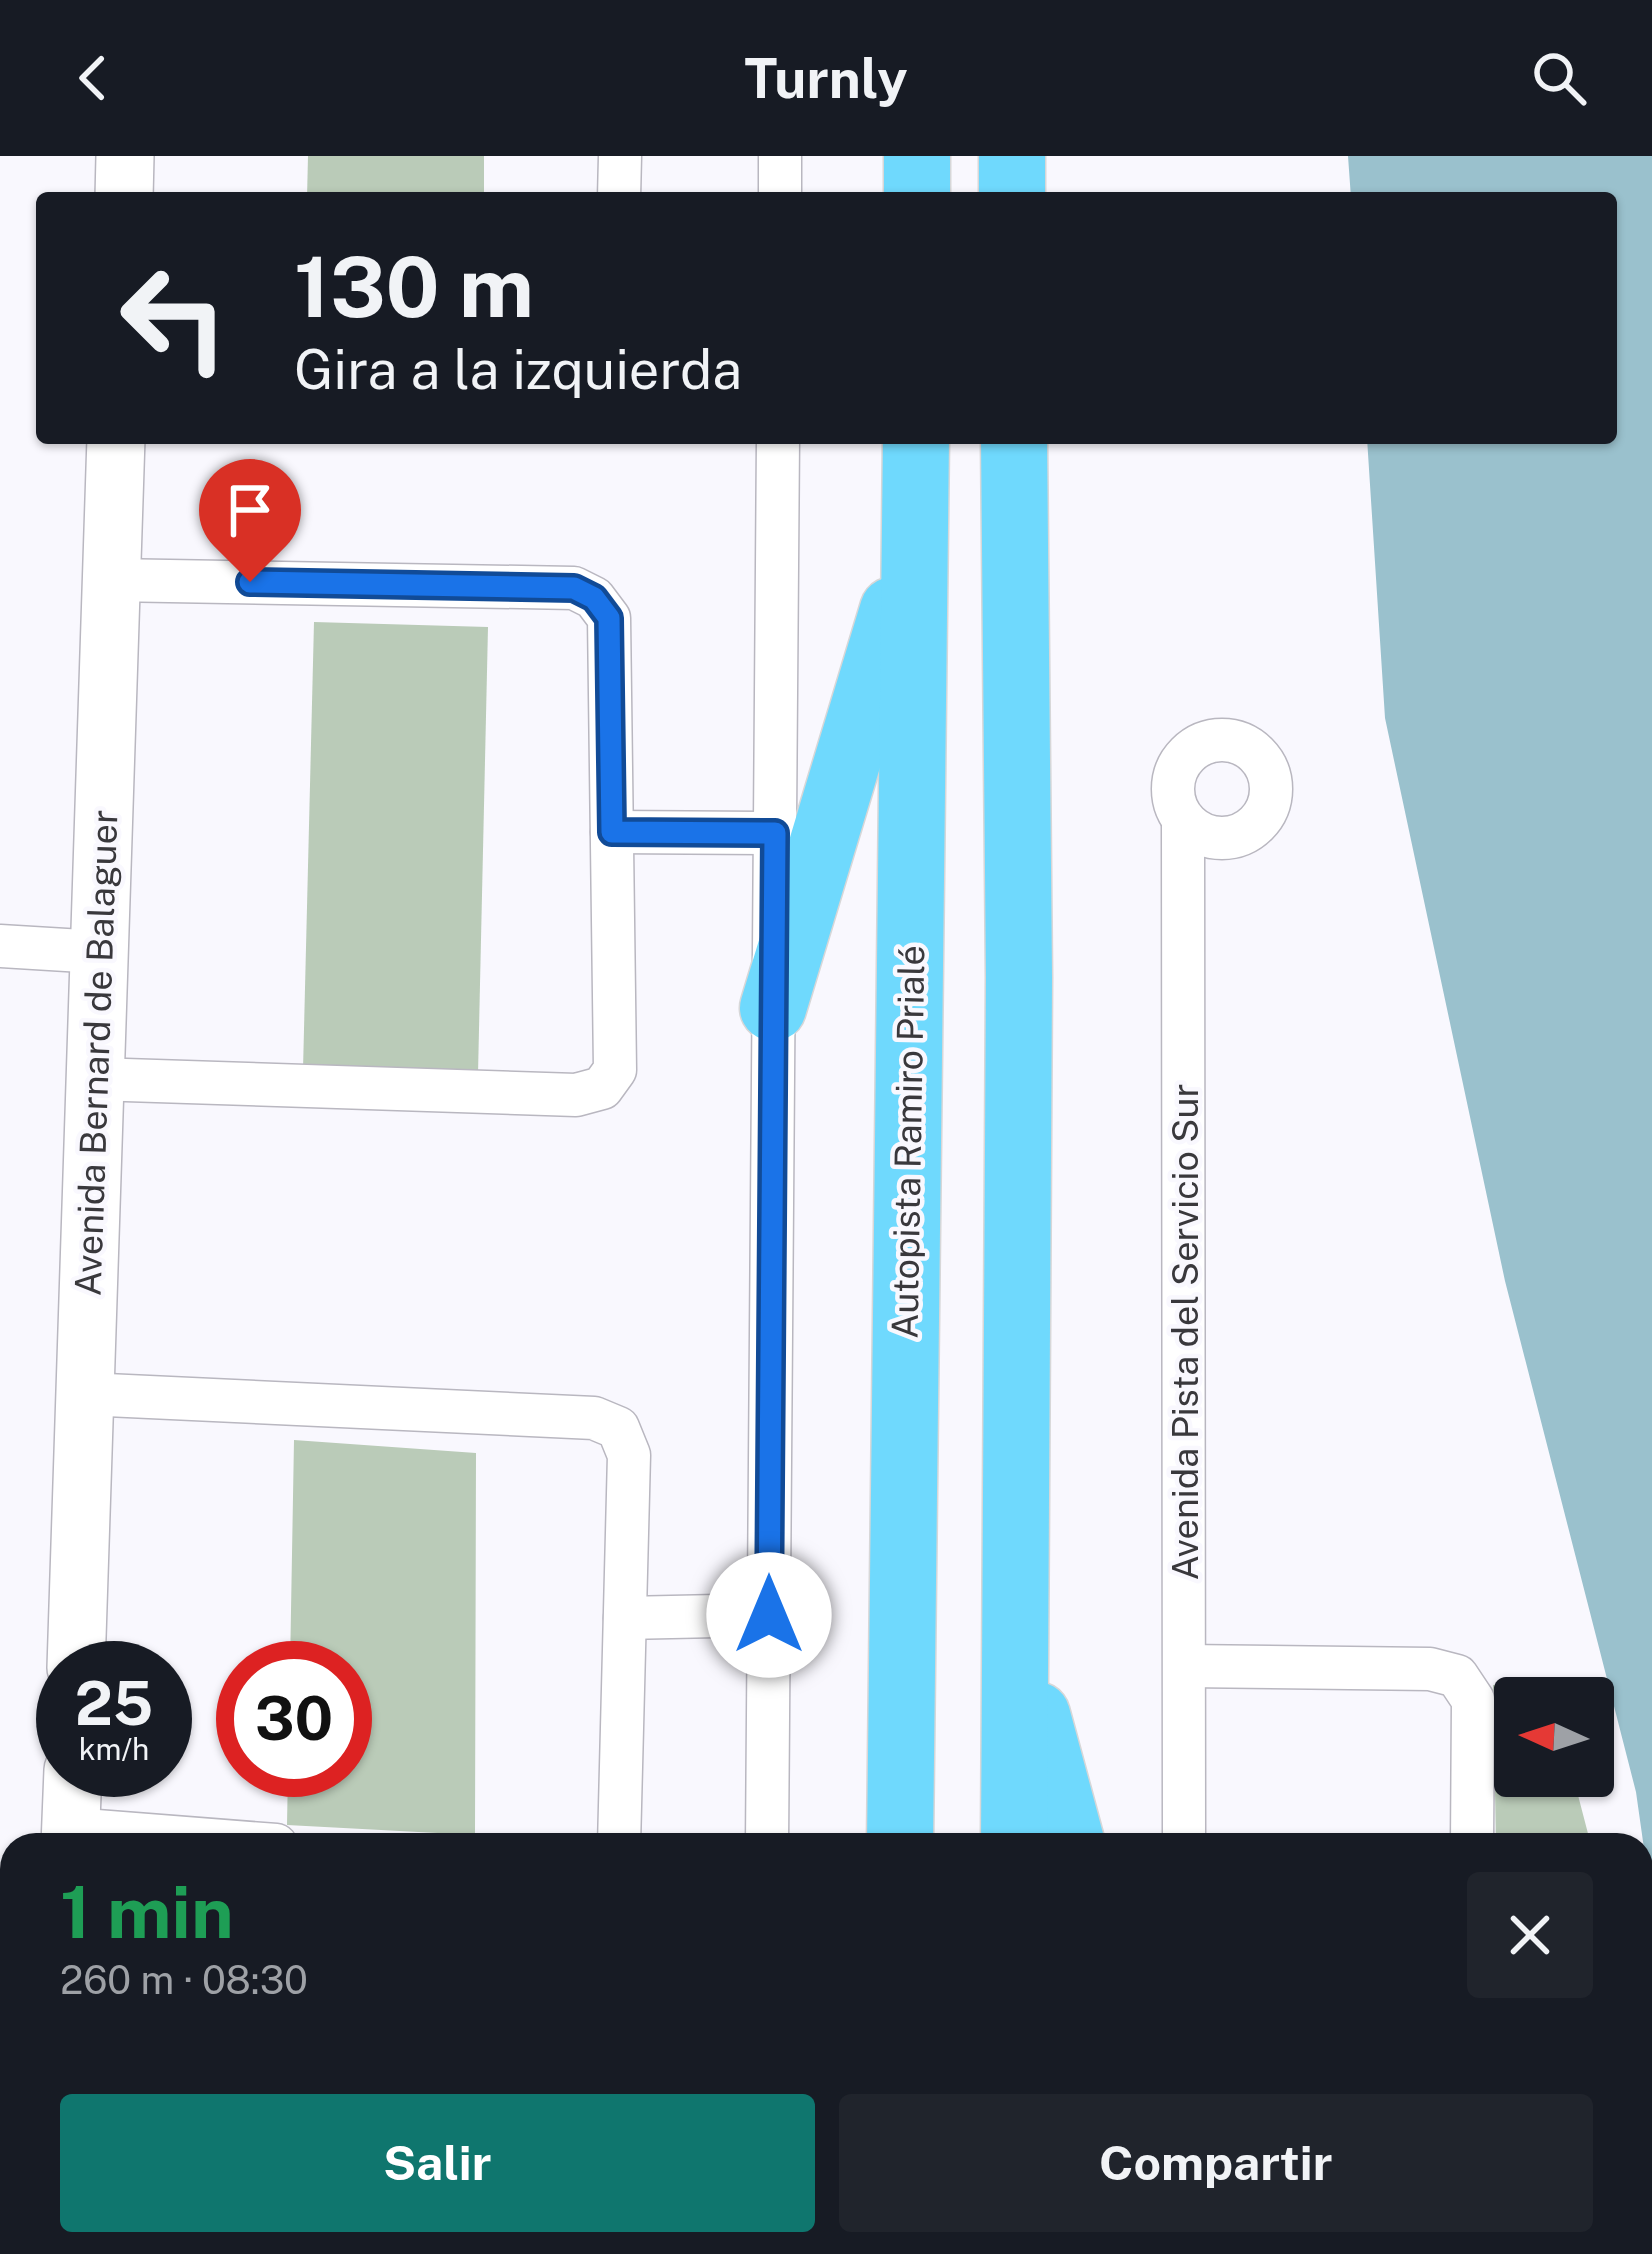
<!DOCTYPE html>
<html lang="es">
<head>
<meta charset="utf-8">
<style>
  body { margin:0; font-family:"Public Sans",sans-serif; background:#20242c; color:#f1f3f6; height:100vh; display:flex; flex-direction:column; font-size:45px; white-space:nowrap }
  * { box-sizing:border-box; margin:0 }
  p { font-size:39px; color:#9ea1a6 }
  .icon { flex:none; width:66px; height:66px; fill:none; stroke:currentColor; stroke-width:2; stroke-linecap:round; stroke-linejoin:round }
  .map { position:relative; flex:1; overflow:hidden }
  .side { position:absolute; left:0px; top:1677px; width:1653px; height:423px; display:flex; flex-direction:column; background:#171b24; border-radius:36px 36px 0 0; box-shadow:0 3px 9px #0004 }
  .side>* { flex:none }
  .guide { position:absolute; left:36px; top:36px; width:1581px; height:252px; border-radius:12px; box-shadow:0 3px 9px #0004; background:#171b24; color:#f1f3f6; overflow:hidden }
  .needle { width:78px; rotate:273deg }
  .controls { position:absolute; left:1494px; top:1521px; display:grid; gap:24px }
  .controls a { display:grid; place-items:center; width:120px; height:120px; border-radius:12px; background:#171b24; box-shadow:0 3px 9px #0004; font-size:60px }
  .speed { position:absolute; left:36px; top:1485px; display:flex; gap:24px; font-size:60px; font-weight:700; text-align:center }
  .speed>* { display:grid; place-content:center; width:156px; height:156px; border-radius:50%; background:#171b24; box-shadow:0 3px 9px #0004; line-height:1 }
  .speed small { font-size:30px; font-weight:400 }
  .speed .limit { border:18px solid #d22; background:#fff; color:#111 }
  .pin { position:absolute; display:grid; place-items:center; width:102px; height:102px; color:#fff; margin:-123px -51px; border-radius:50% 50% 50% 0; rotate:-45deg; box-shadow:0 0 12px #0007 }
  .pin .icon { rotate:45deg }
  .me { position:absolute; width:132px; margin:-66px; rotate:0deg; stroke-linejoin:round; filter:drop-shadow(0 0 9px #0008) }
  .turn { display:flex; align-items:center; gap:42px; height:252px; padding:0 60px; font-size:54px }
  .turn .icon { width:156px; height:156px; stroke-width:2.5 }
  .turn b { display:block; font-size:84px; line-height:102px }
  .round { display:grid; place-items:center; flex:none; width:126px; height:126px; border-radius:12px; background:#20242c }
  .headline { display:flex; align-items:center; justify-content:space-between; height:204px; padding:0 60px }
  h1 { font-size:72px; font-weight:700; line-height:90px; color:#1e9e55 }
  .cta { display:flex; gap:24px; margin-top:auto; padding:24px 60px }
  .cta a { flex:1; height:138px; border-radius:12px; background:#0f766e; color:#fff; font-size:48px; font-weight:700; line-height:138px; text-align:center }
  .cta a+a { background:#20242c; color:#f1f3f6 }
  header { display:flex; justify-content:space-between; align-items:center; height:156px; padding:0 60px; background:#171b24; font-size:54px; font-weight:700 }
  .map>svg:first-child { display:block }
  .green { fill:#bacbb8 }
  .water { fill:#9ac1cd }
  .lines { fill:none; stroke-linecap:round; stroke-linejoin:round }
  .street-casing { stroke:#b9b7c0; stroke-width:45 }
  .secondary-casing { stroke:#b9b7c0; stroke-width:60 }
  .highway-casing { stroke:#d7d7d8; stroke-width:69 }
  .street { stroke:#fff; stroke-width:42 }
  .secondary { stroke:#fff; stroke-width:57 }
  .highway { stroke:#6fd9fd; stroke-width:66 }
  .route-casing { stroke:#114b97; stroke-width:30 }
  .route { stroke:#1a73e8; stroke-width:21 }
  .labels { text-anchor:middle; dominant-baseline:central; stroke-width:9; stroke-linejoin:round; paint-order:stroke }
  .street-label { font-size:36px; fill:#39383c; stroke:#f9f8fe }
</style>
</head>
<body>
<header><svg class="icon" aria-label="back" viewBox="0 0 24 24"><path d="M15 5l-7 7 7 7"/></svg>Turnly<svg class="icon" aria-label="search" viewBox="0 0 24 24"><circle cx="10" cy="10" r="6"/><path d="M15 15l6 6"/></svg></header>
<div class="map">
<svg width="1652" height="2098" viewBox="0 0 1652 2098">
  <rect width="100%" height="100%" fill="#f9f8fe"/>
  <g class="green">
    <path d="M308,0H484V42H307Z"/>
    <path d="M314,466L488,471L478,918L303,914Z"/>
    <path d="M294,1284L476,1297L475,1679L287,1669L288,1614H345V1512H290Z"/>
    <path d="M1547,1523L1552,1542H1515V1620H1573L1591,1689H1496L1493,1529Z"/>
    <path d="M1444,2088H1632L1633,2098H1444Z"/>
  </g>
  <path class="water" d="M1348,0H1652V1749L1636,1636L1505,1125L1385,562L1367,282H1611V42H1351Z"/>
  <g class="lines">
    <g class="street-casing">
      <g id="street">
        <path d="M619,42L620,0"/>
        <path d="M780,42V0"/>
        <circle cx="1222" cy="633" r="49"/>
        <path d="M1183,664L1184,1689"/>
        <path d="M612,676L775,677"/>
        <path d="M0,790L99,796"/>
        <path d="M95,923L576,939L602,932L615,914L609,462L594,442L574,432L111,424"/>
        <path d="M85,1238L594,1262L618,1272L629,1299L619,1689"/>
        <path d="M625,1462L769,1459"/>
        <path d="M1186,1510L1430,1513L1457,1520L1473,1544L1472,1689"/>
        <path d="M71,1673L276,1689"/>
        <path d="M767,1689L778,282"/>
        <path d="M615,2098V2088"/>
        <path d="M764,2098V2088"/>
      </g>
    </g>
    <g class="secondary-casing">
      <g id="secondary">
        <path d="M124,42L125,0"/>
        <path d="M76,1512L116,282"/>
        <path d="M70,1689L73,1614"/>
        <path d="M41,2098L42,2088"/>
      </g>
    </g>
    <g class="highway-casing">
      <g id="highway">
        <path d="M1012,0V42"/>
        <path d="M917,42V0"/>
        <path d="M773,852L893,454"/>
        <path d="M1037,1559L1072,1689"/>
        <path d="M900,1689L916,282"/>
        <path d="M1014,1689L1019,821L1014,282"/>
        <path d="M1012,2088V2098"/>
        <path d="M1180,2088V2090"/>
        <path d="M896,2098V2088"/>
      </g>
    </g>
    <use href="#street" class="street"/>
    <use href="#secondary" class="secondary"/>
    <use href="#highway" class="highway"/>
  </g>
  <g class="lines">
    <g class="route-casing">
      <path id="route" d="M250,426L574,432L594,442L609,462L612,676L775,677L769,1459"/>
    </g>
    <use href="#route" class="route"/>
  </g>
  <g class="labels">
    <g class="street-label">
      <text transform="translate(96 897) rotate(-88)">Avenida Bernard de Balaguer</text>
      <text transform="translate(908 986) rotate(-89)">Autopista Ramiro Prialé</text>
      <text transform="translate(1185 1176) rotate(-90)">Avenida Pista del Servicio Sur</text>
    </g>
  </g>
</svg>
<div class="controls">
<a><svg class="needle" viewBox="-14 -14 28 28"><path d="M0-13l5 13h-10z" fill="#e53935"/><path d="M0 13l5-13h-10z" fill="#9ea1a6"/></svg></a>
</div>
<div class="speed"><div>25<small>km/h</small></div><div class="limit">30</div></div>
<div class="pin" style="left:250px;top:426px;background:#d93025"><svg class="icon" aria-label="arrive" viewBox="0 0 24 24"><path d="M6 21V4h12l-3 4 3 4H6"/></svg></div>
<svg class="me" style="left:769px;top:1459px" viewBox="-20 -20 40 40"><circle r="19" fill="#fff"/><path d="M0-13L10 11 0 6-10 11z" fill="#1a73e8"/></svg>
<div class="guide">
<div class="turn"><svg class="icon" aria-label="left" viewBox="0 0 24 24"><path d="M17 20v-9H6M10 6l-5 5 5 5"/></svg><div><b>130 m</b>Gira a la izquierda</div></div>
</div>
<section class="side">
<div class="headline"><div><h1>1 min</h1><p>260 m · 08:30</p></div><a class="round"><svg class="icon" aria-label="close" viewBox="0 0 24 24"><path d="M6 6l12 12M18 6L6 18"/></svg></a></div>
<div class="cta"><a>Salir</a><a>Compartir</a></div>
</section>
</div>
</body>
</html>
